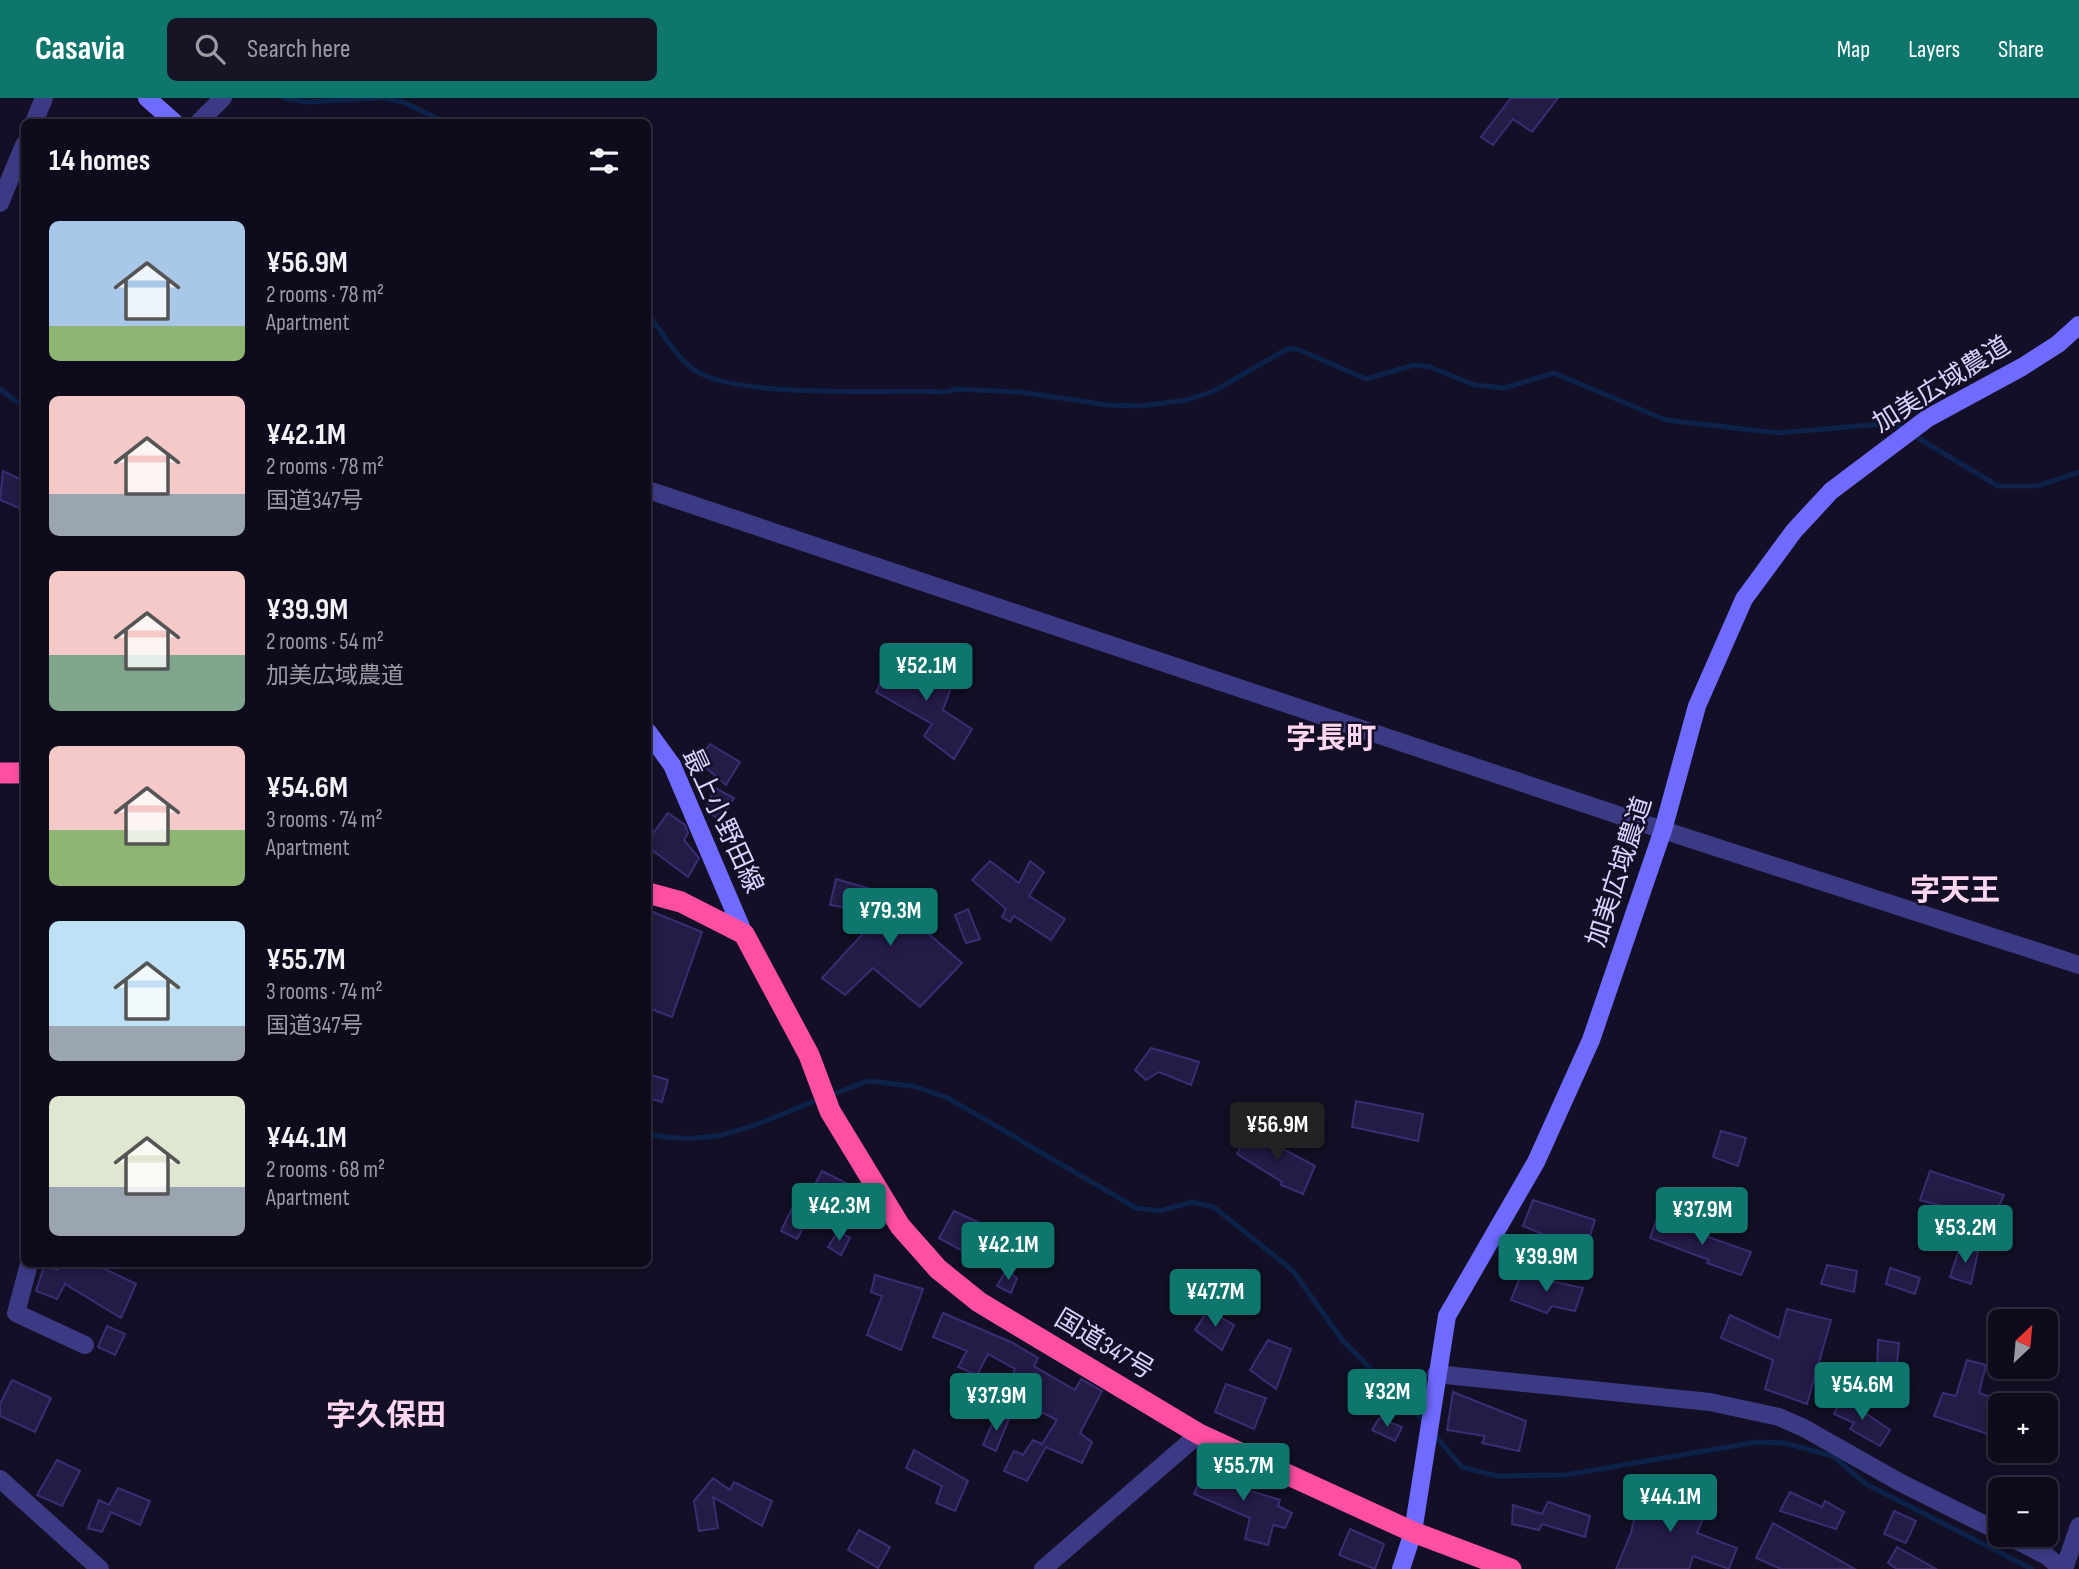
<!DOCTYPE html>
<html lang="en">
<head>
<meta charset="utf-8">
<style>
  body { margin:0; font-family:"Sofia Sans Condensed","Noto Sans JP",sans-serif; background:#171425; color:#f1f3f6; height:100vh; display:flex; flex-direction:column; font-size:26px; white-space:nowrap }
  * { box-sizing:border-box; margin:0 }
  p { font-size:23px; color:#9b9ba3 }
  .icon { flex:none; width:38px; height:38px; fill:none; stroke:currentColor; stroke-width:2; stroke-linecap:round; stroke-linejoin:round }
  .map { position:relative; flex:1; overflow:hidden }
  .panel { position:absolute; left:21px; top:21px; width:630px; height:1148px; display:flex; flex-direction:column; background:#0e0b1c; border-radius:10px; box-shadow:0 4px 10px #0003,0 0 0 2px #2e2b3b }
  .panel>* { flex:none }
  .needle { width:46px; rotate:26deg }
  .tools { position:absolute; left:1988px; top:1211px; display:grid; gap:14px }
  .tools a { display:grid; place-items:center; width:70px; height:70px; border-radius:10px; background:#0e0b1c; box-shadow:0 4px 10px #0003,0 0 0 2px #2e2b3b; font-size:35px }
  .price { position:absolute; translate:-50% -60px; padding:0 16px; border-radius:7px; background:#0f766e; color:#fff; font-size:23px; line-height:46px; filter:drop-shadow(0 2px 4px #0008) }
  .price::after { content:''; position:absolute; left:50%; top:42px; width:21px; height:16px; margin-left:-10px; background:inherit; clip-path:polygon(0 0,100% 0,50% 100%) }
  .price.current { background:#222; color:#fff }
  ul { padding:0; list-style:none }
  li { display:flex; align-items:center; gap:21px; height:175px; padding:0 28px }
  li span { display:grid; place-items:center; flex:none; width:196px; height:140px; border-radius:10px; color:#555 }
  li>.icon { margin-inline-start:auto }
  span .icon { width:84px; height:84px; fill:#fffc; stroke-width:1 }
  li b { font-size:30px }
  h2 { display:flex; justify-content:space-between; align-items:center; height:84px; padding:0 28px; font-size:30px }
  header { display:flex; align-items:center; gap:42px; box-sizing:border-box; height:98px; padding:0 35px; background:#0f766e; color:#fff }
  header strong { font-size:33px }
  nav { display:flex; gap:38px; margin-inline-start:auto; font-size:24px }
  .search { width:490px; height:63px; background:#171425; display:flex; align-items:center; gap:18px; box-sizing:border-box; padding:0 24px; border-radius:10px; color:#9b9ba3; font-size:26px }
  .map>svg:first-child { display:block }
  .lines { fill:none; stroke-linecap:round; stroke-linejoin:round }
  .stream { stroke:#0c2248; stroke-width:5 }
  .building { fill:#241b47; stroke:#3b2d73; stroke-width:2 }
  .street { stroke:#3d3a85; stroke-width:18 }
  .secondary { stroke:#6f6bff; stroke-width:18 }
  .highway { stroke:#ff4fa3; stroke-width:21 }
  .labels { text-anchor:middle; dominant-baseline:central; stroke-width:5; stroke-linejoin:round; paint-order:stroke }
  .street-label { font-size:26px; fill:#d9d4ff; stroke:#130f26 }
  .quarter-label { font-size:30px; font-weight:bold; fill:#ffd6f0; stroke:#130f26 }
</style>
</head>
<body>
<header>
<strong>Casavia</strong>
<div class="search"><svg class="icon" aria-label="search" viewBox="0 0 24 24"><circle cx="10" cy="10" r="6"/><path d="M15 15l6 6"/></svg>Search here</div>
<nav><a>Map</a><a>Layers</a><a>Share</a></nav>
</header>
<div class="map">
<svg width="2079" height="1471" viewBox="0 0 2079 1471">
  <rect width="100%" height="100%" fill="#130f26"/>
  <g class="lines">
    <g class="stream">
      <path d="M285,0L307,4L379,0"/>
      <path d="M383,0L403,4L445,24"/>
      <path d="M648,216C662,234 676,260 696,273C740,301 890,291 947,294L956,291L1020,294L1108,307L1141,308L1187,302L1214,293L1287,251H1297L1366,281L1414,267L1430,269L1475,287L1504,290L1554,275L1666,322L1778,335L1882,326L1896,327L1905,332"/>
      <path d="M0,291L24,309"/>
      <path d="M1913,337L1998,388H2037L2079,374"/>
      <path d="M831,997L868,983L913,988L948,1000L1136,1110L1160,1113L1192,1104L1214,1109L1293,1173L1343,1243L1426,1326"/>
      <path d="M648,1036C717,1051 760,1024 822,1000"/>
      <path d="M1434,1336L1462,1369L1497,1378L1566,1377L1756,1344L1785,1345L1833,1358L1866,1386L2032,1471"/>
    </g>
  </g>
  <g class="building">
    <path d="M1511,0H1558L1532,34L1513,21L1493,47L1481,39Z"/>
    <path d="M3,373L24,383V412L0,402Z"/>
    <path d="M892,561L927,578L932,569L954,581L943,612L972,631L954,661L924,638L932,626L876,594Z"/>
    <path d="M710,646L740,664L726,687L698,663Z"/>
    <path d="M715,690L734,700L720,723L705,711Z"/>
    <path d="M668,715L685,727L688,735L684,742L699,760L688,779L648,749V742Z"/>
    <path d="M990,763L1019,785L1030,763L1044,774L1029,798L1065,821L1051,842L1014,818L1010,824L1002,819L1006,811L972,782Z"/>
    <path d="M836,781L881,794L962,865L920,909L873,870L845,897L822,880L881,816L830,807Z"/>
    <path d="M968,811L980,841L966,845L955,817Z"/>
    <path d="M648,812L702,834L672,919L648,910Z"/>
    <path d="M1151,950L1199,964L1191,987L1159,974L1146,982L1135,972Z"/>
    <path d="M648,976L668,982L662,1004L648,1000Z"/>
    <path d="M1356,1003L1423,1016L1418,1043L1352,1029Z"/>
    <path d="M1250,1033L1315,1068L1303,1096L1281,1087L1282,1084L1237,1056Z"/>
    <path d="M1721,1033L1746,1040L1738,1068L1713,1059Z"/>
    <path d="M822,1073L856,1090L845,1116L808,1099Z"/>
    <path d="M1930,1073L2004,1097L1992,1122L1920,1102Z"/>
    <path d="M1533,1102L1595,1122L1585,1154L1523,1128Z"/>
    <path d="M793,1108L810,1118L797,1141L781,1133Z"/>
    <path d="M954,1113L1004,1136L988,1167L939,1140Z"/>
    <path d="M1657,1121L1751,1154L1741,1177L1707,1165L1709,1162L1650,1140Z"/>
    <path d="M838,1133L850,1140L841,1157L828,1149Z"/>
    <path d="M1960,1149L1978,1154L1971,1186L1950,1179Z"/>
    <path d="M45,1166L57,1172L61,1166H95L136,1186L121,1220L65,1186L57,1201L36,1193Z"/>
    <path d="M1827,1167L1857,1173L1854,1194L1821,1186Z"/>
    <path d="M1890,1170L1920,1180L1915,1196L1886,1186Z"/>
    <path d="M1006,1172L1017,1180L1011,1195L997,1188Z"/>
    <path d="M875,1177L923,1191L901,1252L867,1237L882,1198L871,1194Z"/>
    <path d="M1521,1177L1583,1190L1575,1213L1552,1208L1547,1215L1511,1202Z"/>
    <path d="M1787,1211L1831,1222L1807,1306L1765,1291L1773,1262L1721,1240L1730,1217L1779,1240Z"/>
    <path d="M1208,1212L1234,1227L1222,1252L1195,1232Z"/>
    <path d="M943,1215L1013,1245L1038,1260L1034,1268L1075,1292L1081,1281L1102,1293L1080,1335L1092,1344L1082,1365L1046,1349L1027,1383L1004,1373L1014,1353L1023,1357L1033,1342L1042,1346L1057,1322L1019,1303L1023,1297L1007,1289L1015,1271L988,1256L977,1277L958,1269L967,1253L933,1239Z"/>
    <path d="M107,1228L125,1236L115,1257L98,1249Z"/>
    <path d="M1268,1242L1291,1251L1276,1291L1250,1272Z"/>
    <path d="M1878,1242L1899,1245L1893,1306L1876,1305Z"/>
    <path d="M1967,1262L1986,1267L1979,1295L2000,1302V1340L1934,1318L1943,1295L1956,1298Z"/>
    <path d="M12,1282L51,1300L35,1334L0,1318V1306Z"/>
    <path d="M1226,1286L1266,1300L1254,1331L1215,1314Z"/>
    <path d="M1453,1294L1526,1323L1519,1353L1482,1345L1485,1338L1447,1332Z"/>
    <path d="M1842,1299L1890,1332L1880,1348L1850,1331L1854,1325L1834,1316Z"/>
    <path d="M995,1319L1009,1321L996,1353L983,1347Z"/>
    <path d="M1379,1320L1402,1329L1395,1343L1372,1332Z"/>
    <path d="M914,1352L968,1383L955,1413L936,1405L942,1388L906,1370Z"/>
    <path d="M57,1362L80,1373L62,1408L37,1397Z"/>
    <path d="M1207,1364L1241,1381L1238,1389L1280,1402L1278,1408L1292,1415L1285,1430L1273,1427L1268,1447L1245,1441L1250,1420L1194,1396Z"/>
    <path d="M713,1380L730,1392L734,1384L772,1403L762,1428L713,1399L718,1430L699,1433L694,1403Z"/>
    <path d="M1642,1385L1687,1393L1682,1406L1705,1416L1697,1435L1737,1450L1729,1471L1693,1458L1689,1471H1616L1631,1435Z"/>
    <path d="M118,1390L150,1403L140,1427L111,1414L102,1434L88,1430L99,1402L109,1407Z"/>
    <path d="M1790,1394L1822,1409L1825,1403L1844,1414L1836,1431L1780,1413Z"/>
    <path d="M1548,1404L1590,1418L1585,1439L1542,1426L1539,1432L1512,1426L1513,1407L1542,1416Z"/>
    <path d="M1894,1413L1916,1423L1906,1445L1884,1436Z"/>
    <path d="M1773,1425L1855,1471H1781L1756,1460Z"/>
    <path d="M1350,1431L1384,1446L1375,1471L1339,1457Z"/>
    <path d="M859,1432L890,1449L878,1470L848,1452Z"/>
    <path d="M1897,1449L1936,1471H1897L1888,1465Z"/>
  </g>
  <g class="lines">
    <g class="street">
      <path d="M34,24L44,0"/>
      <path d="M199,24L223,0"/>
      <path d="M0,105L24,47"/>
      <path d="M648,392L1663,732L2079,867"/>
      <path d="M29,1166L16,1215L85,1247"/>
      <path d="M1436,1276L1710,1304L1779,1319L1804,1330L1901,1385L2000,1434"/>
      <path d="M0,1381L100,1471"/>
      <path d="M2006,1437L2047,1458L2062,1471"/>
      <path d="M1043,1471L1199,1336"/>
      <path d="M2064,1471L2079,1428"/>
    </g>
    <g class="secondary">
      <path d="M147,0L174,24"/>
      <path d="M648,634L672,667L744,836"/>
      <path d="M1401,1471L1413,1434L1447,1218L1536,1064L1591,942L1663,732L1697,608L1744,501L1794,433L1831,393L1928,320L2022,269L2058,246L2079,227"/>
    </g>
    <g class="highway">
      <path d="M0,675H24"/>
      <path d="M648,795L681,804L744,836L809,957L830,1013L900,1128L938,1171L979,1204L1199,1336L1413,1434L1511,1471"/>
    </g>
  </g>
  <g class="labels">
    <g class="street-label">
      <text transform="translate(1942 287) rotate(-32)">加美広域農道</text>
      <text transform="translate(722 723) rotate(65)">最上小野田線</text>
      <text transform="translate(1620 774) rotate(-72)">加美広域農道</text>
      <text transform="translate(1104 1247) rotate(31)">国道347号</text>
    </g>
    <g class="quarter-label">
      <text x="1331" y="641">字長町</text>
      <text x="1955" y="793">字天王</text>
      <text x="386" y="1318">字久保田</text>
    </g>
  </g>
</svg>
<div class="tools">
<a><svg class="needle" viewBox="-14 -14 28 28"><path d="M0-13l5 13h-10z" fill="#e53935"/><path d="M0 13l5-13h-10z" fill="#9b9ba3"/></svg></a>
<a>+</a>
<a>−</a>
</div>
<b class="price" style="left:926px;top:605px">¥52.1M</b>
<b class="price" style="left:890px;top:850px">¥79.3M</b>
<b class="price current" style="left:1277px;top:1064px">¥56.9M</b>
<b class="price" style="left:839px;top:1145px">¥42.3M</b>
<b class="price" style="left:1702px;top:1149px">¥37.9M</b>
<b class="price" style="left:1965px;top:1167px">¥53.2M</b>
<b class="price" style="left:1008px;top:1184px">¥42.1M</b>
<b class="price" style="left:1546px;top:1196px">¥39.9M</b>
<b class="price" style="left:1215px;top:1231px">¥47.7M</b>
<b class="price" style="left:1862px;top:1324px">¥54.6M</b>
<b class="price" style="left:1387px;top:1331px">¥32M</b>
<b class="price" style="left:996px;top:1335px">¥37.9M</b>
<b class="price" style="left:1243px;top:1405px">¥55.7M</b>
<b class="price" style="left:1670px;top:1436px">¥44.1M</b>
<section class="panel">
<h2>14 homes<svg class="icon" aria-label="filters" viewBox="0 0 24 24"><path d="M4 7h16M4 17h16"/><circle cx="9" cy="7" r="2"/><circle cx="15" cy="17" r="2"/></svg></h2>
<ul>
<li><span style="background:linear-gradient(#a9c7e8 75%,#8fb573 0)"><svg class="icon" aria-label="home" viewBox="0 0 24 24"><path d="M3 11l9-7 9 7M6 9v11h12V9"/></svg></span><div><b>¥56.9M</b><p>2 rooms · 78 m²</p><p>Apartment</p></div></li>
<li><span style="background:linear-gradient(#f6c9c9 70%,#9aa5b1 0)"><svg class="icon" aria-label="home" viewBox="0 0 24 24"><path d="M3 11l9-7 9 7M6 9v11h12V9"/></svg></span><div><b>¥42.1M</b><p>2 rooms · 78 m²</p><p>国道347号</p></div></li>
<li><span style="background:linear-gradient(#f6c9c9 60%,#7fa58c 0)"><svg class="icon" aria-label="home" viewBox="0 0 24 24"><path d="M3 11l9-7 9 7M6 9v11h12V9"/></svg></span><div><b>¥39.9M</b><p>2 rooms · 54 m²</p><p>加美広域農道</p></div></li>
<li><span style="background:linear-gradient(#f6c9c9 60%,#8fb573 0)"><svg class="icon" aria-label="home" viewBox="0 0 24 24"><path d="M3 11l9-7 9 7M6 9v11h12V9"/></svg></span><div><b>¥54.6M</b><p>3 rooms · 74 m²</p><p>Apartment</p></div></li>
<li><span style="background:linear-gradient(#bfe0f5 75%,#9aa5b1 0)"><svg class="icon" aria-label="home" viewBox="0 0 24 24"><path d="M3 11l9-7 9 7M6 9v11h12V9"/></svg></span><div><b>¥55.7M</b><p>3 rooms · 74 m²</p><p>国道347号</p></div></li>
<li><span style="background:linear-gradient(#dfe7d0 65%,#9aa5b1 0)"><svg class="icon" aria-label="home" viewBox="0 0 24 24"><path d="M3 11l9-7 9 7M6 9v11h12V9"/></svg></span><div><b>¥44.1M</b><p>2 rooms · 68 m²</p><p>Apartment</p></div></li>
</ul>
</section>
</div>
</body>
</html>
